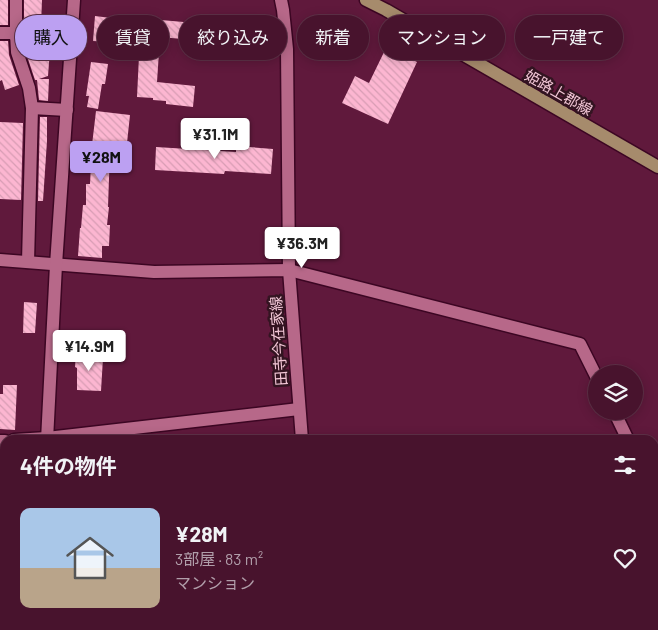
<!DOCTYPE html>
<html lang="ja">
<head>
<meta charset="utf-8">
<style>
  body { margin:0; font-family:Barlow,"Noto Sans JP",sans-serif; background:#522039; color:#f1f3f6; height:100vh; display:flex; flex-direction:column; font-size:19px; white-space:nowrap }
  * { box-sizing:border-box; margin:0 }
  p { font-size:16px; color:#b19eaa }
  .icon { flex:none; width:28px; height:28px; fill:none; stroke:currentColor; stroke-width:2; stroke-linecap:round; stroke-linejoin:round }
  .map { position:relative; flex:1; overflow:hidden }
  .side { position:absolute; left:0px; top:435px; width:659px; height:195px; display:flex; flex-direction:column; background:#48132d; border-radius:15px 15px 0 0; box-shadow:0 2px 12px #0003,0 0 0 1px #603249 }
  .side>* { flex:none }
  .guide { position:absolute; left:15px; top:15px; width:629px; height:45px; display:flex; gap:10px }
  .fabs { position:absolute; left:588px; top:365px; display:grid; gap:10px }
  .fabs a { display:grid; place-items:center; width:55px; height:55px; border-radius:50%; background:#48132d; box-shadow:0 2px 12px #0003,0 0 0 1px #603249; font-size:25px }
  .price { position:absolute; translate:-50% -42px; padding:0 11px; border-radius:5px; background:#fff; color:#222; font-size:16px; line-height:32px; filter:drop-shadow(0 1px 2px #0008) }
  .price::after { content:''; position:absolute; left:50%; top:30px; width:15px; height:11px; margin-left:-8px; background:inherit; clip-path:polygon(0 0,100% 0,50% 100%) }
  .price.on { background:#bca0f2; color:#111 }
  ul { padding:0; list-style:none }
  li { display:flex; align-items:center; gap:15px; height:125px; padding:0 20px }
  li+li { border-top:1px solid #603249 }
  li span { display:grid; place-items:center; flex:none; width:140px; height:100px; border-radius:10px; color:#555 }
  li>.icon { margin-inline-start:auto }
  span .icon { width:60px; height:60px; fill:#fffc; stroke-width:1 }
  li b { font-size:21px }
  h2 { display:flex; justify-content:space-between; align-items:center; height:60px; padding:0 20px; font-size:21px }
  .chip { padding:0 18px; border-radius:22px; background:#48132d; box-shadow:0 2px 12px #0003,0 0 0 1px #603249; font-size:18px; line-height:45px }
  .chip.on { background:#bca0f2; color:#111 }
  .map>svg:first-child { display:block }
  .building { fill:url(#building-back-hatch) }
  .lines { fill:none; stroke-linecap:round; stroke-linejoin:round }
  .minor-casing { stroke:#3c0623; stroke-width:15 }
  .tertiary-casing { stroke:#3c0623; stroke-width:15 }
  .secondary-casing { stroke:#3c0623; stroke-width:15 }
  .primary-casing { stroke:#3c0623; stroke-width:15 }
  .minor { stroke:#b76889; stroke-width:12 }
  .tertiary { stroke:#b76889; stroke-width:12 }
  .secondary { stroke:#b76889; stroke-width:12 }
  .primary { stroke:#a68b6c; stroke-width:12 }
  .labels { text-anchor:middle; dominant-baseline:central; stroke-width:5; stroke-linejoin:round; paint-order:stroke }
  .street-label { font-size:15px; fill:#f1c5d5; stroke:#331421 }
</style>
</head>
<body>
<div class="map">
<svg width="658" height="630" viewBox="0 0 658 630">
  <defs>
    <pattern id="building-back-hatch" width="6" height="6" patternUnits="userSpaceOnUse" patternTransform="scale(1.25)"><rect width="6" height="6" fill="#fcb6d1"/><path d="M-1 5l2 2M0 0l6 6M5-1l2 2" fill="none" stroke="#d89db4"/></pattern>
  </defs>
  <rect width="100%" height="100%" fill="#60193c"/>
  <g class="building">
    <rect x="0" y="0" width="8" height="25"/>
    <path d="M24,0H42L41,26H52L51,34L24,30Z"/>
    <path d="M95,16L111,18L109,42L93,41Z"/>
    <path d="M138,18L195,23L194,40L160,37L157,82L195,86L193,107L166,104V101L153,100V98L137,97L140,35H137Z"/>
    <path d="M0,41H8L9,55L19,85L5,90L2,80L0,81Z"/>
    <path d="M25,46L50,50L48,76L39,79H49L48,101L39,100L37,80H35L25,50Z"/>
    <path d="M386,48L417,62L388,124L342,103L355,76L369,83Z"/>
    <path d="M91,62L108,64L105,84H102L98,109L87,107L89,96H86Z"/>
    <path d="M96,111L130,115L127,143L114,142L112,150H110L108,207H109L107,225H110L109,246H102V258L78,256L80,228H81L83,205H86V184H90L92,145Z"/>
    <path d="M40,117H47V141L43,201H38Z"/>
    <path d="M0,122L23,123L21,200L0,199Z"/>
    <path d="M236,146L273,149L271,174L225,171L224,174L155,170L156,147L236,152Z"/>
    <path d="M24,302L37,303L35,333H23Z"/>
    <path d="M76,353H92V358H103L101,391L77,390V368L75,367Z"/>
    <path d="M3,385H17L15,430L0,429V394H3Z"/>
  </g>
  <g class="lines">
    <g class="minor-casing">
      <g id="minor">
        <path d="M0,33H16V0"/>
        <path d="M16,33L17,52L29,88L32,108L28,262"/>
        <path d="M16,37L71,45"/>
        <path d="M32,108L67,110"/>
        <path d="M0,260L154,272L289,270L580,344L596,376"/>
        <path d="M614,411L628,440"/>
        <path d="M14,440L47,438L299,409"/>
        <path d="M0,441H5"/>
        <path d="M654,456L658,457"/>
        <path d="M654,491L658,500"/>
      </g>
    </g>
    <g class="tertiary-casing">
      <g id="tertiary">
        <path d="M47,440L56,265L74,0"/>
        <path d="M43,625V630"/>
      </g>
    </g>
    <g class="secondary-casing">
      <g id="secondary">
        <path d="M281,0L283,10L287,49L289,270L302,440"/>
        <path d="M313,625V630"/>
      </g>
    </g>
    <g class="primary-casing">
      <path id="primary" d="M366,0L386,10L658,167"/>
    </g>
    <use href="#minor" class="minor"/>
    <use href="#tertiary" class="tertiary"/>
    <use href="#secondary" class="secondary"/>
    <use href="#primary" class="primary"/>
  </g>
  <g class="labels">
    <g class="street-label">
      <text transform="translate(559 92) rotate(30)">姫路上郡線</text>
      <text transform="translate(278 341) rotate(-94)">田寺今在家線</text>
    </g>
  </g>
</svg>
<div class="fabs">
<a><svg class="icon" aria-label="layers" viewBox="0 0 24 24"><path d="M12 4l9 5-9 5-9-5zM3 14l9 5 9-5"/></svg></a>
</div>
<b class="price" style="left:215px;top:160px">¥31.1M</b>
<b class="price on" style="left:101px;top:183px">¥28M</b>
<b class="price" style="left:302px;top:269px">¥36.3M</b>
<b class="price" style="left:89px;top:372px">¥14.9M</b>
<div class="guide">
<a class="chip on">購入</a>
<a class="chip">賃貸</a>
<a class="chip">絞り込み</a>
<a class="chip">新着</a>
<a class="chip">マンション</a>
<a class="chip">一戸建て</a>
</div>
<section class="side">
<h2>4件の物件<svg class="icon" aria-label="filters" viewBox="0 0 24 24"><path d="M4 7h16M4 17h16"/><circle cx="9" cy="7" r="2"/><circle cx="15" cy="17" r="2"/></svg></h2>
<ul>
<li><span style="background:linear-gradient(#a9c7e8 60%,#b9a48a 0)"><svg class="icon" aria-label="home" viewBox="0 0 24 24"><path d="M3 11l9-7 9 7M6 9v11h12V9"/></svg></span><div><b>¥28M</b><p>3部屋 · 83 m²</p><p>マンション</p></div><svg class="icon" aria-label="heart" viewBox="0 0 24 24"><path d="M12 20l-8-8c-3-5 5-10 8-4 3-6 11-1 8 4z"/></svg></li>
</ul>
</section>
</div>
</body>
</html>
